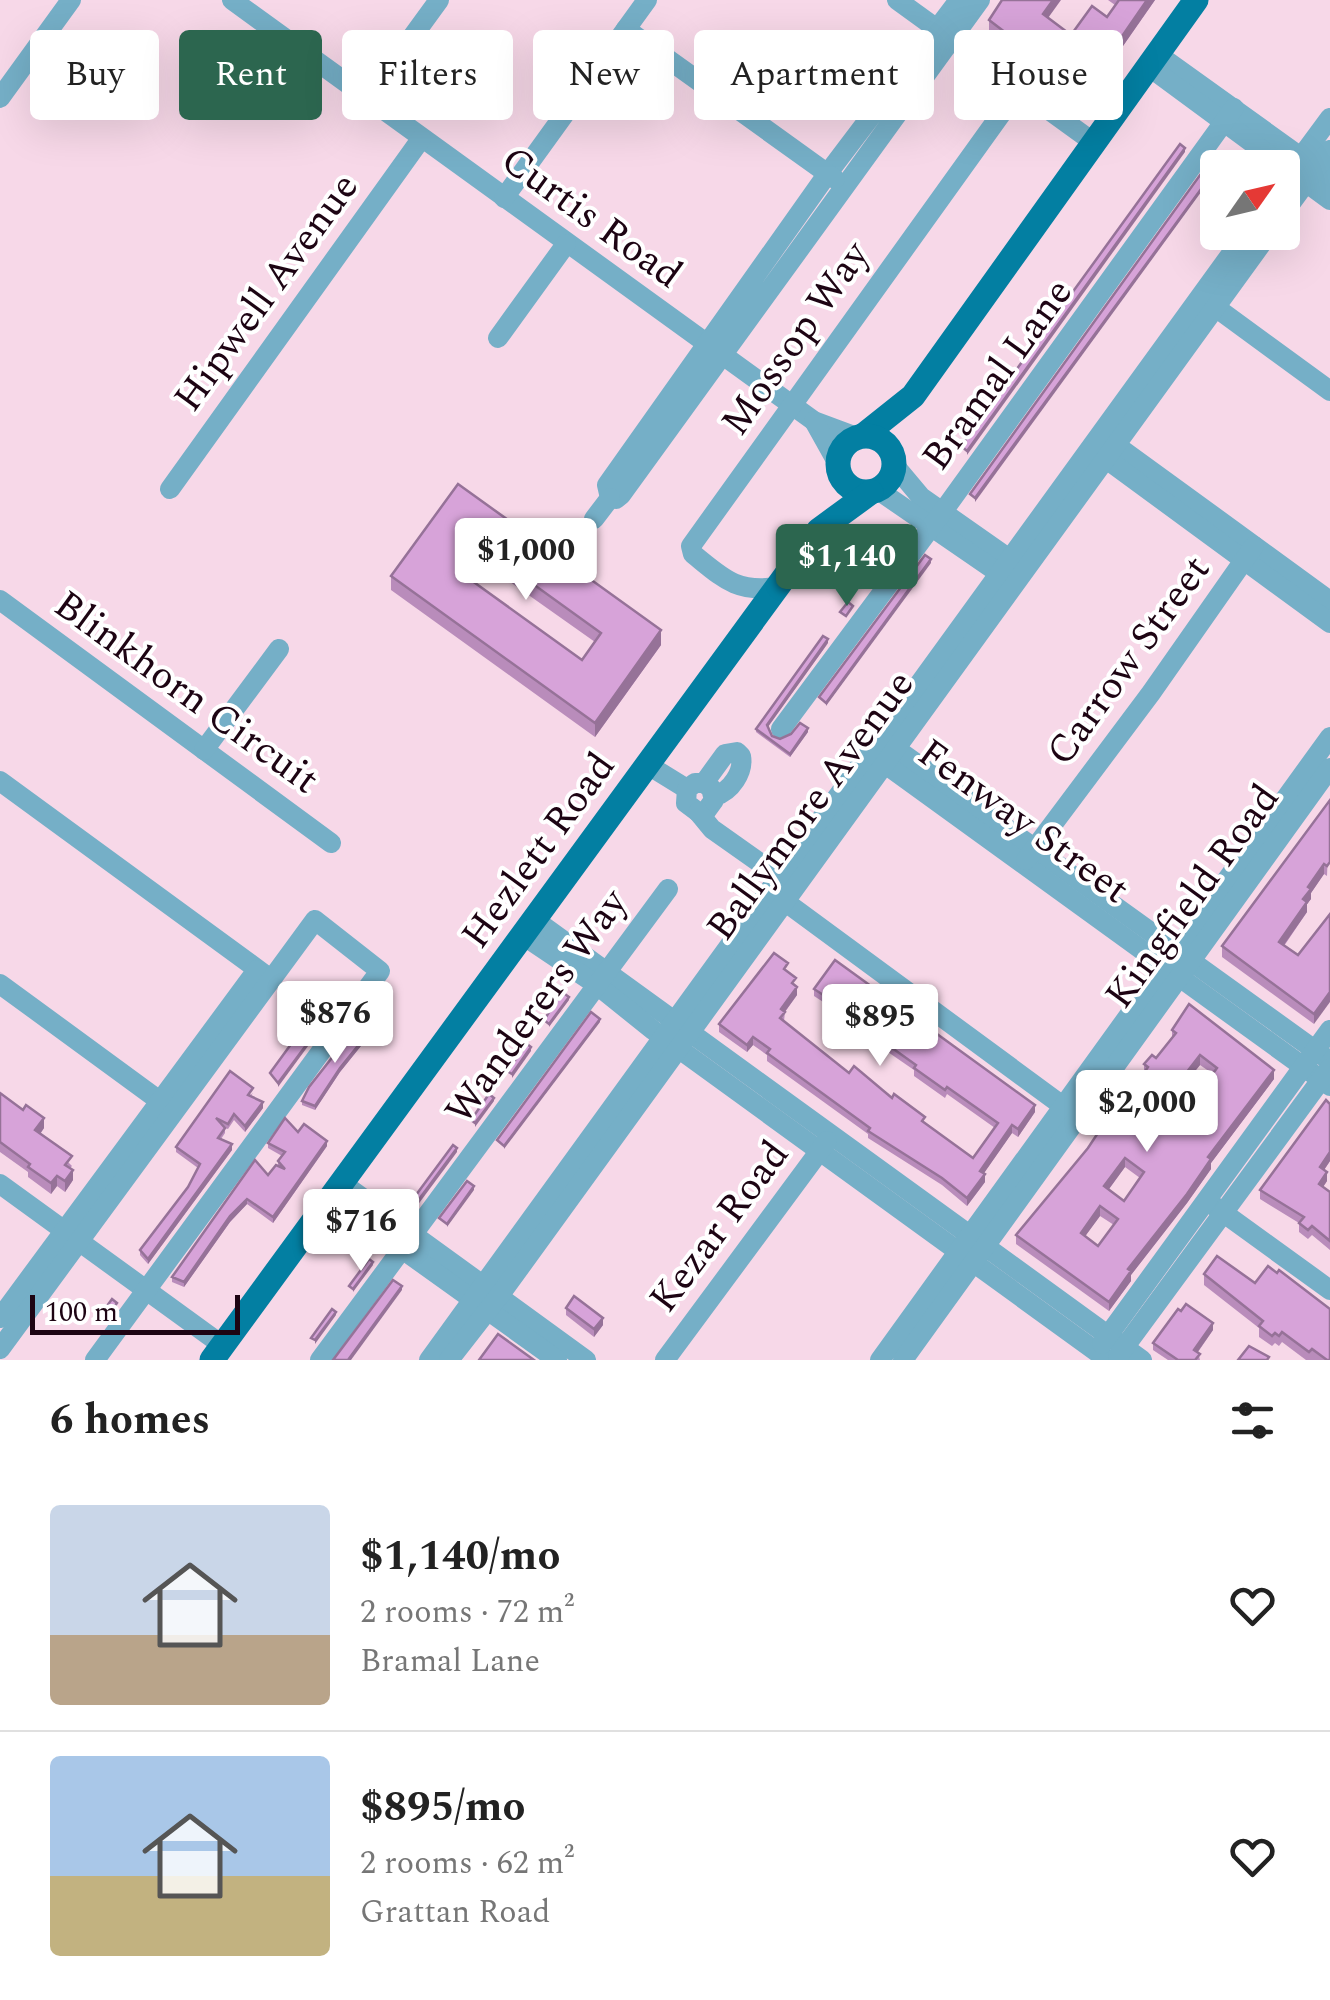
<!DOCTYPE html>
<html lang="en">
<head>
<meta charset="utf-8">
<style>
  body { margin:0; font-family:Spectral,serif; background:#f6f6f6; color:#222; height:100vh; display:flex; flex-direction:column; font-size:38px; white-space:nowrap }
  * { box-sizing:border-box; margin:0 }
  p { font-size:32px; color:#767676 }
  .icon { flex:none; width:55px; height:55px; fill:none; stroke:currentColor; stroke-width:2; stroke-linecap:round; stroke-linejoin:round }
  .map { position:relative; height:1360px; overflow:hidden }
  .sheet { display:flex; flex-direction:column; background:#fff; flex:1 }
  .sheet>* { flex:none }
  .hud { position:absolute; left:30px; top:30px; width:1270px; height:90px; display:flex; gap:20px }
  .needle { width:65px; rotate:56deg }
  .controls { position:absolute; left:1200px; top:150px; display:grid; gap:20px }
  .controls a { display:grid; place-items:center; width:100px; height:100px; border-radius:10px; background:#fff; box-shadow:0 10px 40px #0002; font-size:50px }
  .scale { position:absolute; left:30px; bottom:25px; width:210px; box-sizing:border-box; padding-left:10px; border:5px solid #1d0413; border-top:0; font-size:28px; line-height:35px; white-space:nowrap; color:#1d0413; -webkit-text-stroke:8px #fff; paint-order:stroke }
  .price { position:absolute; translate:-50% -85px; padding:0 22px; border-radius:10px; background:#fff; color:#222; font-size:32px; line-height:65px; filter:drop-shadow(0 2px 5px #0008) }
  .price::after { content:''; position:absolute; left:50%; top:60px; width:30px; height:22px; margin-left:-15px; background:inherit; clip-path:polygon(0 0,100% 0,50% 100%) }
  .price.active { background:#2c664f; color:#fff }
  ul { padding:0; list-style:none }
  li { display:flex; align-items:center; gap:30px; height:250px; padding:0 50px }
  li+li { border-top:2px solid #e0e0e0 }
  li span { display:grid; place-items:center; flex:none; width:280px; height:200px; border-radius:10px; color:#555 }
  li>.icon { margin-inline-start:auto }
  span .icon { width:120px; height:120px; fill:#fffc; stroke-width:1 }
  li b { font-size:42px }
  h2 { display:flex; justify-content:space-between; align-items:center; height:120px; padding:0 50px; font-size:42px }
  .pill { padding:0 35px; border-radius:10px; background:#fff; box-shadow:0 10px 40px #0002; font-size:35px; line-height:90px }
  .pill.active { background:#2c664f; color:#fff }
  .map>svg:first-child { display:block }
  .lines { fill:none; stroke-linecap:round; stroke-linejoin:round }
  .minor { stroke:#75afc7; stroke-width:20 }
  .major { stroke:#037fa2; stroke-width:25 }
  .wall { fill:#b98cbb; fill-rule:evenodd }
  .shaded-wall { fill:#967298 }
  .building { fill:#d7a3d9; stroke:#967298; stroke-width:2.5; fill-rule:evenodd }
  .labels { text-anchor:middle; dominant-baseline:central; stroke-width:8; stroke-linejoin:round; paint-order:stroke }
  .street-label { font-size:40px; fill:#1d0413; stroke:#fff }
</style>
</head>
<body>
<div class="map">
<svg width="1330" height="1360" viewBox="0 0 1330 1360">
  <rect width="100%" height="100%" fill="#f7d8e8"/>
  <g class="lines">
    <g class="minor">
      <path d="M232,0L814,421L857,437"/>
      <path d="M897,0L1093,142"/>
      <path d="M959,0L828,173L607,485L610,498L616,499L621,495L980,0"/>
      <path d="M626,29L835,179"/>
      <path d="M1157,54L1330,178"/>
      <path d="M1148,66L1330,200"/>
      <path d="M0,98L71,0"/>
      <path d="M367,99L439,0"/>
      <path d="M1282,183L1330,118"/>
      <path d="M504,198L647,0"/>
      <path d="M1282,215L1330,150"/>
      <path d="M1207,301L1330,391"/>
      <path d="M498,338L566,244"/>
      <path d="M814,421L838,464"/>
      <path d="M1106,438L1330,601"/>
      <path d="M1098,453L1330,623"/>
      <path d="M895,466L921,497L1021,567"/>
      <path d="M170,489L421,139"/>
      <path d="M878,490L1009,580"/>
      <path d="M594,519L610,498"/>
      <path d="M777,587C736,593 723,578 693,554L691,546L1019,89"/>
      <path d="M0,600L331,843"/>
      <path d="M781,729L949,503L1234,108"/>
      <path d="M888,743L1330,1061"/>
      <path d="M204,750L279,649"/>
      <path d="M874,756L1330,1086"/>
      <path d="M648,765L687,789"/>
      <path d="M0,781L268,977"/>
      <path d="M704,783L711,788L714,800L706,811L698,812L686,803L687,789L695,783H704L725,754L737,752L741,756C744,772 731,791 715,796"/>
      <path d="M698,812L712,829L780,877"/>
      <path d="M1026,860L1151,693L1254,546"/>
      <path d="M776,895L1071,1112"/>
      <path d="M535,920L1142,1360"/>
      <path d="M524,936L597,985L653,1030L1108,1360"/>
      <path d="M0,984L168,1107"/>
      <path d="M342,1183L586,1360"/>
      <path d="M0,1184L222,1345"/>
      <path d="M331,1198L557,1360"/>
      <path d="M1214,1206L1330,1290"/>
      <path d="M0,1318L257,970"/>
      <path d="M1102,1344L1330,1030"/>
      <path d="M0,1349L315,920L380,971L95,1360"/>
      <path d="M1118,1356L1329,1069"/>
      <path d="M320,1360L668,889"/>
      <path d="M429,1360L1247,232"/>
      <path d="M449,1360L502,1292L1270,232"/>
      <path d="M665,1360L827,1141"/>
      <path d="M880,1360L1330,737"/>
      <path d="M903,1360L1330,768"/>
    </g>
    <g class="major">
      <path d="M864,435L913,396L1196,0"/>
      <circle cx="866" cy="464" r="28"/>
      <path d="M212,1360L819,530L871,492"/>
    </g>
  </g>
  <g class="wall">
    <path d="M1108,0H1155L1116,56L1082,98L1077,91L1073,95L989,30V20L1048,18L1071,35L1107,17L1115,5Z"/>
    <path d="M458,484L661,645L595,737L391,590V576ZM476,558L595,642L582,660L464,575Z"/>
    <path d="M828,643L768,727L772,736L780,739L808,732L790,757L756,732V729Z"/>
    <path d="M1330,800L1327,876L1324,874L1311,893V899L1307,904V912L1284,946L1298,955L1330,914L1314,1024L1222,957V946Z"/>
    <path d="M788,971L787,972L795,986L797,995L785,1012L784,1021L849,1073L892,1098L973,1158L995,1128L947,1094L945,1098L914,1076V1070L885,1050L883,1053L874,1046L875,1036L814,996V989L1035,1112L1018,1137L1012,1133L983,1174L985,1182L967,1206L942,1185L868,1138V1134L767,1061V1055L753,1045L747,1052L719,1032V1024Z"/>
    <path d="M1172,1030L1274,1079L1211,1163V1169L1187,1203L1131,1275V1281L1109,1311L1016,1244V1235L1088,1148L1144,1073V1064L1156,1058L1172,1037ZM1200,1065L1213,1074L1194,1099V1104L1174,1132L1157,1119L1180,1084L1183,1086ZM1125,1167L1140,1178L1124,1201L1108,1190ZM1100,1216L1114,1225L1098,1246L1085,1236Z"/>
    <path d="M369,1036L340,1072L315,1110L302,1105V1101Z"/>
    <path d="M0,1093L44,1128L40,1134L72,1166L70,1168L73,1180L65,1192L57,1186L51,1194L28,1177V1172L0,1152Z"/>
    <path d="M253,1093L250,1097L263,1108L245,1132L234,1120L228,1129L225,1128V1133L221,1139L232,1150L148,1264L140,1255V1250L188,1187L198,1168L176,1152V1147Z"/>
    <path d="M1330,1104V1161L1324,1170L1327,1181L1323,1187L1330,1192V1250L1312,1235L1308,1239L1299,1232V1223L1260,1199V1190Z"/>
    <path d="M298,1132L327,1146L273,1223L247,1204L230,1222L184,1287L172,1282V1277L278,1166V1161L282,1156L268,1148V1143Z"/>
    <path d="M1204,1274L1255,1283L1330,1360H1306L1282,1342L1279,1346L1275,1343L1272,1346L1259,1337V1328L1204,1285Z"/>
    <path d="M566,1308L603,1325L594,1337L566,1315Z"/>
    <path d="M1213,1330L1198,1352L1200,1360H1168L1153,1350V1343Z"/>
  </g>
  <g class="shaded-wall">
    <path d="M1053,0H1061L1043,25V14Z"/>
    <path d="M1147,0H1155L1116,56L1082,98V88Z"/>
    <path d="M1077,80V91L1073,95V84Z"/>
    <path d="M1185,148V152L967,455V451Z"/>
    <path d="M1215,170V173L975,502V498Z"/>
    <path d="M476,543V558L457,584V570Z"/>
    <path d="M931,559V563L826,706V703Z"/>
    <path d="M661,630V645L595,737V723Z"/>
    <path d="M828,639V643L767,728V725Z"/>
    <path d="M808,728V732L790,757V754Z"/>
    <path d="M1324,864V874L1311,893V899L1307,904V912L1279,952V942L1303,899L1308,887Z"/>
    <path d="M797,987V995L781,1017V1009Z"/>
    <path d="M1330,992V1002L1314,1024V1014Z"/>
    <path d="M569,997V1000L549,1027V1024Z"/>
    <path d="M336,1005V1008L278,1087V1083Z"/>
    <path d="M600,1019V1022L504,1149V1146Z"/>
    <path d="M369,1032V1036L340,1072L315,1110V1106L340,1068Z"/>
    <path d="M753,1037V1045L747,1052V1045Z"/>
    <path d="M531,1047V1051L512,1078V1074Z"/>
    <path d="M1200,1055V1065L1183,1086V1077Z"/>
    <path d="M1274,1070V1079L1211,1163V1169L1187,1203L1131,1275V1281L1109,1311V1302L1128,1269L1208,1157Z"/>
    <path d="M1180,1074V1084L1153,1125V1116Z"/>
    <path d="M494,1098V1101L475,1127V1123Z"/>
    <path d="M263,1102V1108L245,1132V1126Z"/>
    <path d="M1035,1105V1112L1018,1137V1129Z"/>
    <path d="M44,1118V1128L35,1141V1130Z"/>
    <path d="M1012,1125V1133L980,1179V1171Z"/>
    <path d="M327,1141V1146L273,1223V1217Z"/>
    <path d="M232,1144V1150L148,1264V1259Z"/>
    <path d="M457,1148V1152L417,1206V1202Z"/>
    <path d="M1330,1152V1161L1320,1176V1167Z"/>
    <path d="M1125,1158V1167L1104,1196V1186Z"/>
    <path d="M73,1170V1180L65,1192V1181Z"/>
    <path d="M1327,1172V1181L1319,1193V1184Z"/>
    <path d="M985,1174V1182L967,1206V1198Z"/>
    <path d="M57,1176V1186L51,1194V1183Z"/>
    <path d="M474,1186V1190L447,1227V1224Z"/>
    <path d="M247,1199V1204L230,1222L184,1287V1282L230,1216Z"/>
    <path d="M1100,1206V1216L1081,1242V1233Z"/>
    <path d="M373,1262V1265L353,1292V1289Z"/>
    <path d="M402,1286V1290L351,1360H348Z"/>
    <path d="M336,1312V1315L315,1344V1340Z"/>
    <path d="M603,1318V1325L594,1337V1329Z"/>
    <path d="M1213,1323V1330L1194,1357V1350Z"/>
  </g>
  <g class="building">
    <path d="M1002,0H1053L1043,14L1071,35L1092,6L1107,17L1119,0H1147L1116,45L1082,88L1077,80L1073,84L989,20Z"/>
    <path d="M1180,144L1185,148L967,451L961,446Z"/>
    <path d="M1208,164L1215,170L975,498L970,494Z"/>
    <path d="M458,484L661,630L595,723L391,576ZM476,543L601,633L582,660L457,570Z"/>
    <path d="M925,555L931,559L826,703L819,697Z"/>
    <path d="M872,568L878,572L871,582L865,578Z"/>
    <path d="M848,602L853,606L846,616L840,612Z"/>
    <path d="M823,636L828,639L767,725L772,736L780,739L791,734L800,723L808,728L790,754L756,729Z"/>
    <path d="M1330,800V862L1327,866L1324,864L1308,887L1311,889L1303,899L1307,902L1279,942L1298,955L1330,914V992L1314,1014L1222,946Z"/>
    <path d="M774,953L788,963L784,969L796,978L792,983L797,987L781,1009L785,1012L780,1018L849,1073L854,1066L892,1098L894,1094L925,1117L922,1121L973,1158L998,1123L947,1087L945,1090L914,1068L916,1065L885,1043L883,1045L874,1038L879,1031L814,989L835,960L1035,1105L1018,1129L1012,1125L980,1171L985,1174L967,1198L942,1178L868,1131L870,1128L767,1053L770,1049L753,1037L747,1045L719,1024Z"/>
    <path d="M562,992L569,997L549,1024L544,1020Z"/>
    <path d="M324,999L336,1005L278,1083L270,1073Z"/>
    <path d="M1189,1004L1274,1070L1208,1157L1211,1159L1187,1194L1128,1269L1131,1271L1109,1302L1016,1235L1088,1148L1119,1101L1121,1103L1129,1095L1148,1067L1144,1064L1152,1055L1156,1058L1176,1033L1172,1030ZM1200,1055L1217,1068L1194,1099L1196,1101L1174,1132L1153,1116L1180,1074L1183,1077ZM1125,1158L1144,1172L1124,1201L1104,1186ZM1100,1206L1118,1219L1098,1246L1081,1233Z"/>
    <path d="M591,1012L600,1019L504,1146L497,1140Z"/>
    <path d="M360,1022L369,1032L340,1068L315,1106L302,1101L309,1087Z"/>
    <path d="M527,1044L531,1047L512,1074L507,1071Z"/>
    <path d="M230,1071L253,1088L248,1095L263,1102L245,1126L234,1114L228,1124L216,1118L225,1128L218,1138L232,1144L148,1259L140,1250L188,1187L200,1164L176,1147Z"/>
    <path d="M0,1093L23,1110L26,1105L44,1118L35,1130L72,1156L65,1165L73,1170L65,1181L57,1176L51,1183L28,1167L30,1164L0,1142Z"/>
    <path d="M489,1094L494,1098L475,1123L471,1120Z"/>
    <path d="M1326,1100L1330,1104V1152L1320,1167L1327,1172L1319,1184L1330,1192V1241L1312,1226L1308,1230L1299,1223L1304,1217L1260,1190Z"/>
    <path d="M285,1118L298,1132L304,1124L327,1141L273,1217L247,1199L230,1216L184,1282L172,1277L255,1160L268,1175L276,1165L285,1169L278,1161L285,1152L268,1143Z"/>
    <path d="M453,1145L457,1148L417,1202L413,1199Z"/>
    <path d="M467,1181L474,1186L447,1224L439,1218Z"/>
    <path d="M1217,1256L1255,1283L1268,1266L1277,1273L1279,1270L1330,1309V1360H1327L1312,1349L1309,1352L1282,1332L1279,1336L1275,1333L1272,1336L1259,1326L1263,1321L1204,1274Z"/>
    <path d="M369,1259L373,1262L353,1289L349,1286Z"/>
    <path d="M393,1280L402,1286L348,1360H333Z"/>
    <path d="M574,1296L603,1318L594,1329L566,1308Z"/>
    <path d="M112,1299L117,1303L109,1314L104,1310Z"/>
    <path d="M1186,1304L1213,1323L1194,1350L1200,1354L1195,1360H1178L1153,1343L1178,1309L1181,1311Z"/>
    <path d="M332,1309L336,1312L315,1340L311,1338Z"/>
    <path d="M498,1334L534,1360H479Z"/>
    <path d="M1249,1346L1269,1357L1267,1360H1238Z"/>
  </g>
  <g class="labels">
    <g class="street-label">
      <text transform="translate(591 218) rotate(36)">Curtis Road</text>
      <text transform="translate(267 293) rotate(-54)">Hipwell Avenue</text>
      <text transform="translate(796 339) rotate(-55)">Mossop Way</text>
      <text transform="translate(998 375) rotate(-54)">Bramal Lane</text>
      <text transform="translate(1129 661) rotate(-54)">Carrow Street</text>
      <text transform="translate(186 693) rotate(36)">Blinkhorn Circuit</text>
      <text transform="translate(811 806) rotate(-54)">Ballymore Avenue</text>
      <text transform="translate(1023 822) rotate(36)">Fenway Street</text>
      <text transform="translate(539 851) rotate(-54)">Hezlett Road</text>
      <text transform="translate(1193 897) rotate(-54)">Kingfield Road</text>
      <text transform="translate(537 1007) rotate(-54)">Wanderers Way</text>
      <text transform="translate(720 1227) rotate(-53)">Kezar Road</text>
    </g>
  </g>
</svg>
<div class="controls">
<a><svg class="needle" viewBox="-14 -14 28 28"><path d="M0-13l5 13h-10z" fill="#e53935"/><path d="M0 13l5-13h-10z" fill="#767676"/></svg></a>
</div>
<div class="scale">100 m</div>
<b class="price" style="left:526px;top:603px">$1,000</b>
<b class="price active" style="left:847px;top:609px">$1,140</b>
<b class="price" style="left:335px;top:1066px">$876</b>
<b class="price" style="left:880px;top:1069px">$895</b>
<b class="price" style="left:1147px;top:1155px">$2,000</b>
<b class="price" style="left:361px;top:1274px">$716</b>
<div class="hud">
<a class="pill">Buy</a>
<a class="pill active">Rent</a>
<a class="pill">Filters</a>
<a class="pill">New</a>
<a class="pill">Apartment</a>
<a class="pill">House</a>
</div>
</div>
<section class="sheet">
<h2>6 homes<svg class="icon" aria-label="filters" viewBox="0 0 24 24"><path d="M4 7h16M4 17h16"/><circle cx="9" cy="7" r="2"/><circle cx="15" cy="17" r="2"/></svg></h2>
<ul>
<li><span style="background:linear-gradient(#c9d6e8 65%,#b9a48a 0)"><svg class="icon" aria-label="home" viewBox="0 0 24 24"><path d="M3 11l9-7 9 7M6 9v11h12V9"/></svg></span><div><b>$1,140/mo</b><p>2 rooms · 72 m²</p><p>Bramal Lane</p></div><svg class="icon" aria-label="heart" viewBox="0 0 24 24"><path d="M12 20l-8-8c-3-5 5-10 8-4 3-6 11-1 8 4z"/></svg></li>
<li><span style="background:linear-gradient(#a9c7e8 60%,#c2b280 0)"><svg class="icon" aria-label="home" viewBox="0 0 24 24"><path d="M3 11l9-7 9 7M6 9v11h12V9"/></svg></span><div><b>$895/mo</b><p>2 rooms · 62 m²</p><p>Grattan Road</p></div><svg class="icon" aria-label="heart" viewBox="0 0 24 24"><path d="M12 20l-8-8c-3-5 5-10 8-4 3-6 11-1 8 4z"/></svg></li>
</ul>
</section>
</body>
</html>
